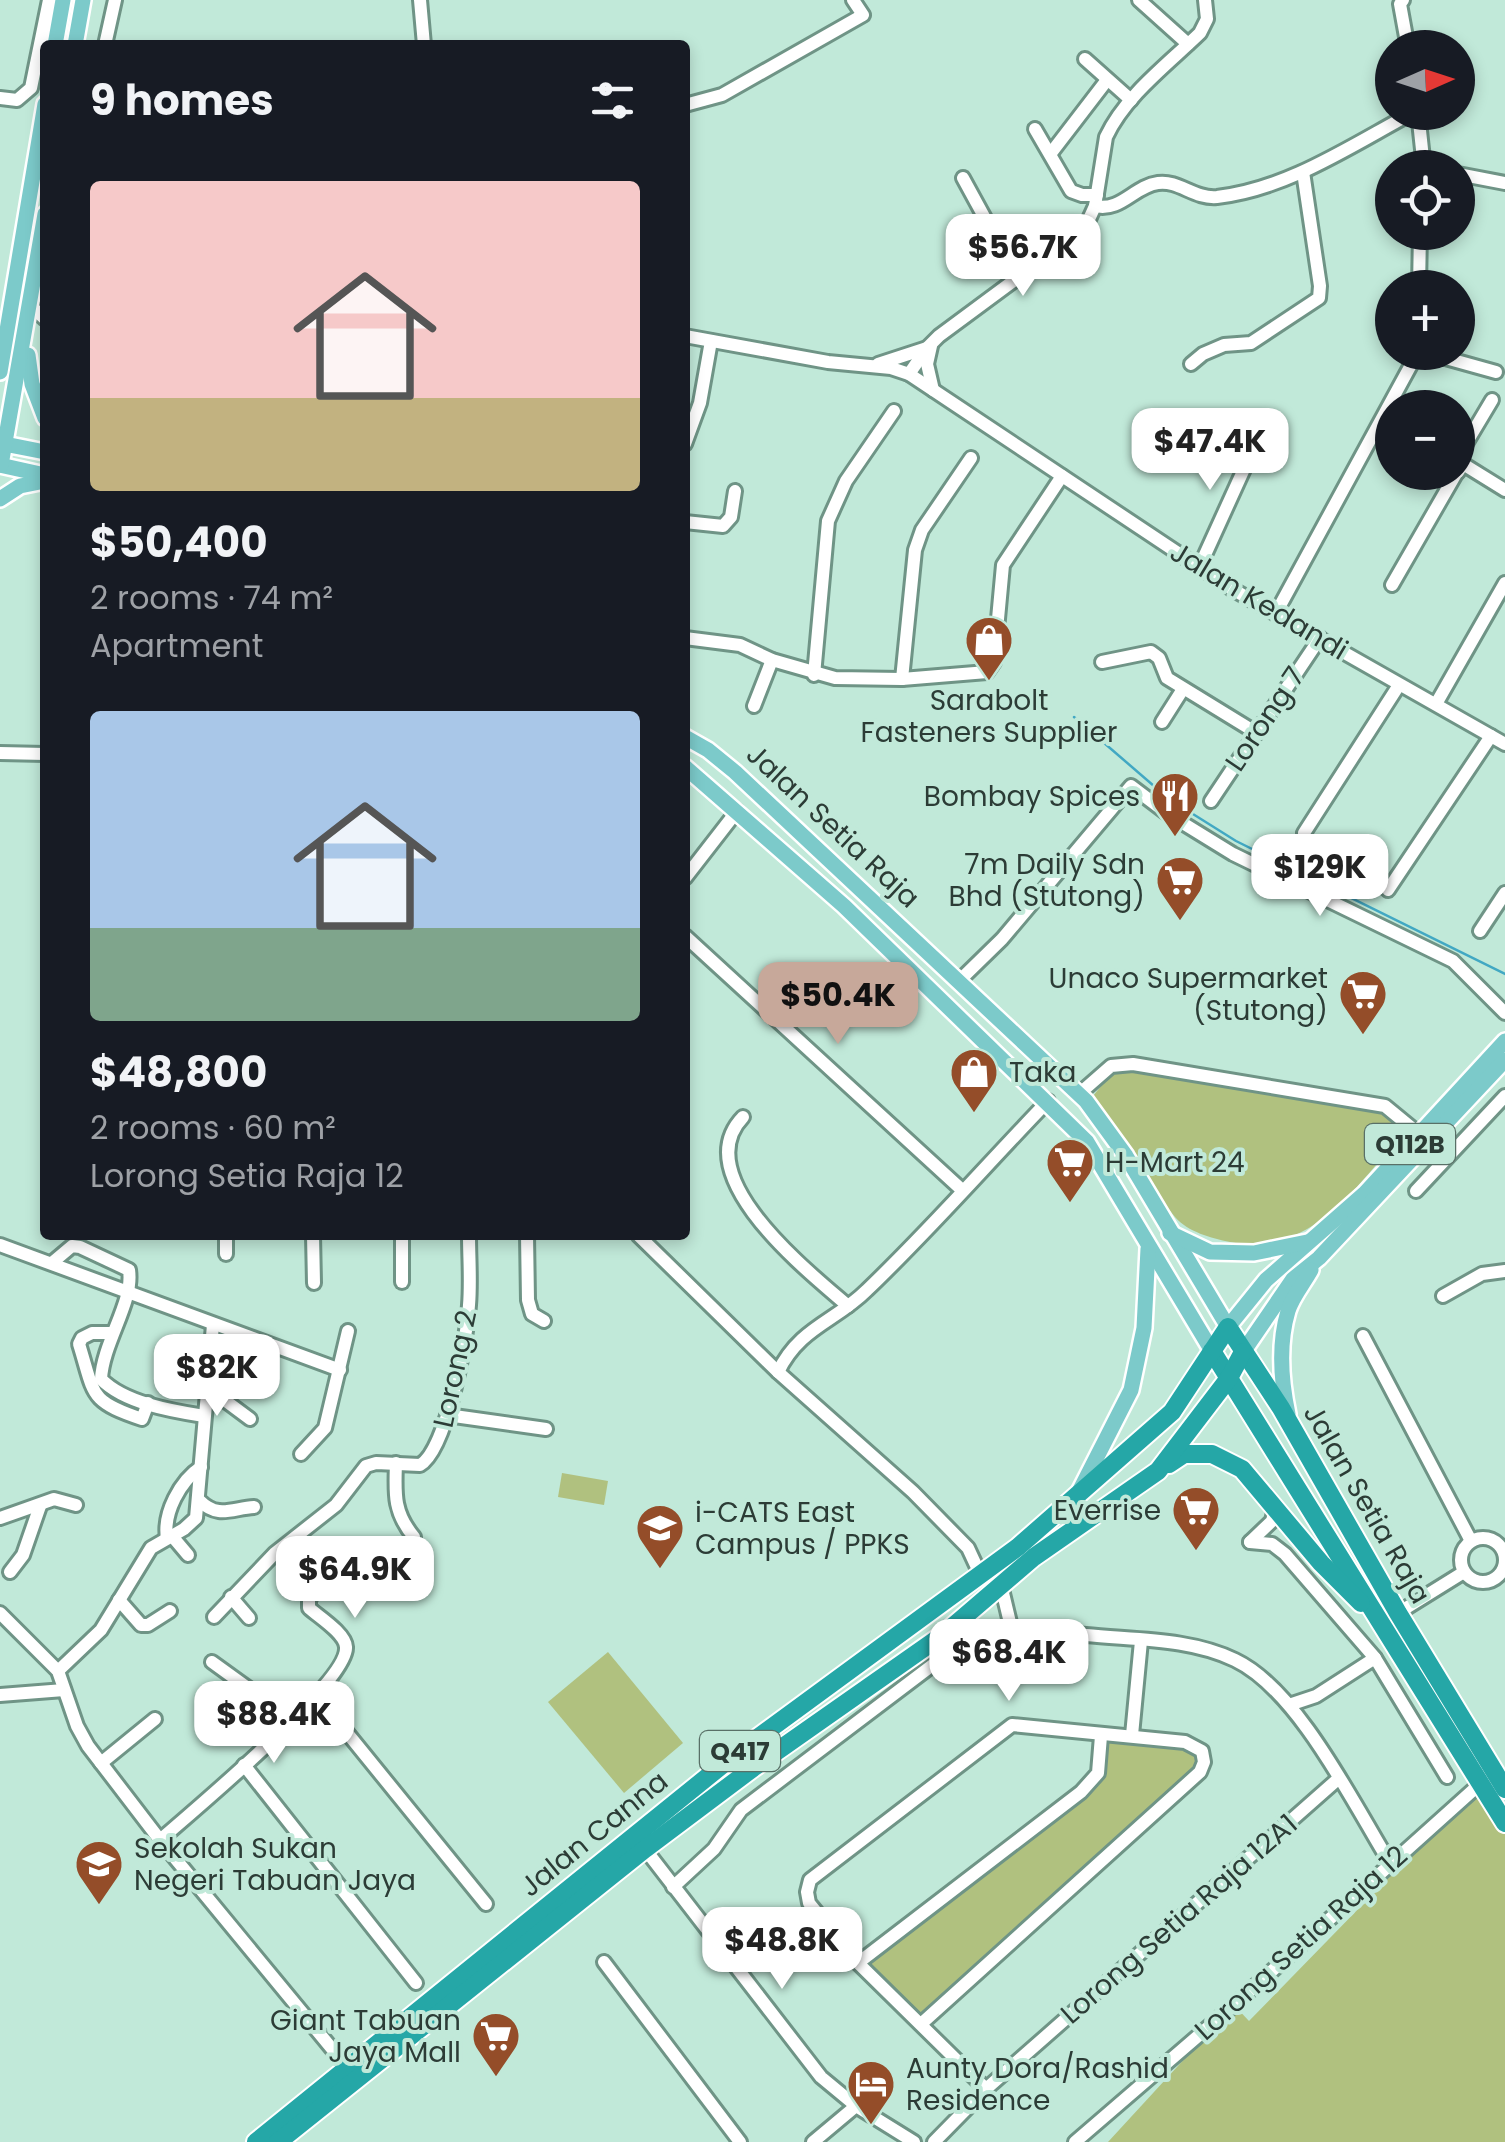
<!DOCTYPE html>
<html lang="en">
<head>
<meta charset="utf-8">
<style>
  body { margin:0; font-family:Poppins,sans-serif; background:#20242c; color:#f1f3f6; height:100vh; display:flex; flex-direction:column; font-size:38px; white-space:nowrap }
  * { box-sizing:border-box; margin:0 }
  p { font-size:32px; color:#9ea1a6 }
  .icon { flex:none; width:55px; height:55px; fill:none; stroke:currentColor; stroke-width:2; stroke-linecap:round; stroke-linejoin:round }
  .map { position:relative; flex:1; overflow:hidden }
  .sheet { position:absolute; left:40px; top:40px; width:650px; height:1200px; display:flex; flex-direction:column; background:#171b24; border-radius:10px; box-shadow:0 5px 15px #0003 }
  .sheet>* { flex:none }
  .needle { width:65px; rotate:87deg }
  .tools { position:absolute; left:1375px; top:30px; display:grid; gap:20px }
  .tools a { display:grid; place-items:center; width:100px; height:100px; border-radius:50%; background:#171b24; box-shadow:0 5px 15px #0003; font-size:50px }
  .price { position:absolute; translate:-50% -85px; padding:0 22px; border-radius:20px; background:#fff; color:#222; font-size:32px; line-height:65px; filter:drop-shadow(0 2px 5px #0008) }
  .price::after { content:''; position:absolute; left:50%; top:60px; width:30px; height:22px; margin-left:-15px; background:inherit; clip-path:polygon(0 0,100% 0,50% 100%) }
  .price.selected { background:#c7a89a; color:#111 }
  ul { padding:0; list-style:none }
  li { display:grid; align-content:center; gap:20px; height:530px; padding:0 50px }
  li span { display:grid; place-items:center; height:310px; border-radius:10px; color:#555 }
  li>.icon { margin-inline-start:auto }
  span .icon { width:180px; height:180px; fill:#fffc; stroke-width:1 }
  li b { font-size:42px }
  h2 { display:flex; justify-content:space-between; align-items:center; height:120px; padding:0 50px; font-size:42px }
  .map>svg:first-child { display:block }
  .green { fill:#b0c17f }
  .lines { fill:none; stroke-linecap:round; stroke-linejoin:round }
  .stream { stroke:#42a8c3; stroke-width:2.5 }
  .minor-casing { stroke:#6f9486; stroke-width:18 }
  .major-casing { stroke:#fff; stroke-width:20 }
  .highway-casing { stroke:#fff; stroke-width:22 }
  .minor { stroke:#fff; stroke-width:12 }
  .major { stroke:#7ccaca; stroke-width:15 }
  .highway { stroke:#25a7a7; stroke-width:18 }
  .labels { text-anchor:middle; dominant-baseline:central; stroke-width:8; stroke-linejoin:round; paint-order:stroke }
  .shield { fill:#c1e9d9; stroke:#597067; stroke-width:2.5 }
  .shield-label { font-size:25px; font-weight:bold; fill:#2c3c36 }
  .street-label { font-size:28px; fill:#2c3c36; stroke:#c1e9d9 }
  .poi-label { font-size:28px; fill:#2c3c36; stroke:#c1e9d9; text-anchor:end }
</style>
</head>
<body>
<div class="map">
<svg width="1505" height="2142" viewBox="0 0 1505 2142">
  <rect width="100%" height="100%" fill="#c1e9d9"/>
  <g class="green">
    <path d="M1130,1069L1380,1113L1391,1116L1406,1129C1359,1183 1313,1258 1230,1242C1211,1238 1188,1232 1175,1217C1144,1181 1121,1135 1093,1096L1109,1076Z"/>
    <path d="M562,1473L608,1481L604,1505L558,1497Z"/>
    <path d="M608,1652L683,1743L624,1793L548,1702Z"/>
    <path d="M1139,1741L1182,1744L1195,1751L1196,1768L920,2017L866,1965L1082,1793L1105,1742Z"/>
    <path d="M1481,1783L1505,1824V2142H1108L1234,2005L1249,2021Z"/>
  </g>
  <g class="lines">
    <path class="stream" d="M1074,717L1169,799L1236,841L1505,974"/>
    <g class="minor-casing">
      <g id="minor">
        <path d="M420,0L424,45"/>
        <path d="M1139,0L1188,44"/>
        <path d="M1403,0L1400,4L1408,48"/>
        <path d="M105,45L115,0"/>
        <path d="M1085,59L1131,100"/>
        <path d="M0,98L17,100L31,88L49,0"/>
        <path d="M685,105L722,95L863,15L853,0"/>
        <path d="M1418,112L1424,168"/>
        <path d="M1035,129L1071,191L1082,195H1097"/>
        <path d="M1051,153L1107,80"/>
        <path d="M1458,174L1505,183"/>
        <path d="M963,178L1017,277"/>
        <path d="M1095,206C1121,212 1134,186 1158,183C1179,180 1194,199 1217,197C1288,189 1352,145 1414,112"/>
        <path d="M1419,288L1420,232"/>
        <path d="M31,306L45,319"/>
        <path d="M685,336L828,362L891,368L909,374L1232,589L1505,744"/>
        <path d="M931,346L927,364L933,390"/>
        <path d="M1424,352L1496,372"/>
        <path d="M878,364L927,348"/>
        <path d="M1191,364L1203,354L1224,345L1251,343L1319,298L1320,286L1303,172"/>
        <path d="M909,374L927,348L939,336L1085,228L1095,206L1106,137C1125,96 1168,64 1200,33L1207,19L1205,0"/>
        <path d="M685,444L700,403L711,341"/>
        <path d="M1458,457L1492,400"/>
        <path d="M1458,472L1463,464L1505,490"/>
        <path d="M685,522L723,526L731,517L735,491"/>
        <path d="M1199,568L1259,436"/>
        <path d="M1392,585L1457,472"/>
        <path d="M1276,613L1418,352"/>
        <path d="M685,638L740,645L772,660L835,678L902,679L987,672L994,662L1003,565L1062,476"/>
        <path d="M1102,662L1151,652L1159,658L1167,678L1255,732"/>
        <path d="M814,675L828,521L846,481L894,411"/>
        <path d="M902,679L915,550L922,530L971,458"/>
        <path d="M1436,704L1505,583"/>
        <path d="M754,706L772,660"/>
        <path d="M1162,722L1183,689"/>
        <path d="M0,753L45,754"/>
        <path d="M1211,801L1320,638"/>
        <path d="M1304,833L1399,685"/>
        <path d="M685,878L737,811"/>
        <path d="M1388,890L1491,736"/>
        <path d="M1480,931L1505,893"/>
        <path d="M685,936L962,1190"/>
        <path d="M959,981L1002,939L1131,786L1168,814L1233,854L1453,961L1505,1013"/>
        <path d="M1079,1094L1111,1066L1133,1064L1385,1106L1419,1134"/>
        <path d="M743,1117C686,1176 809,1272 848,1306"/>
        <path d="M1416,1191L1505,1096"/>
        <path d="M226,1235V1254"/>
        <path d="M313,1235L314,1283"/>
        <path d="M402,1235V1282"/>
        <path d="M527,1235L528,1300L532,1314L544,1321"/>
        <path d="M638,1235L778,1372L913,1492L968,1548L981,1576"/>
        <path d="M0,1245L340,1370"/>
        <path d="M53,1262L72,1246L80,1247L129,1270C134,1302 103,1342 101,1379C124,1403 172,1411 204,1416"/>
        <path d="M1443,1296L1482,1274L1505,1271"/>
        <path d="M111,1333H92L82,1338L79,1344C95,1395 88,1401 142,1419L148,1403"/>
        <path d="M1363,1336L1471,1541"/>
        <path d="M778,1372C800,1327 835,1322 867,1290C930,1230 987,1164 1048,1101"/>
        <path d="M207,1387L250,1419"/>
        <path d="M447,1415L546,1429"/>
        <path d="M301,1454L325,1428L348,1331"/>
        <path d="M396,1463C395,1493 393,1512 414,1537"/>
        <path d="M200,1501C218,1519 233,1508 254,1507"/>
        <path d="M0,1518L54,1499L76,1505"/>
        <path d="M172,1536L188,1555"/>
        <path d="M167,1538C163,1513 180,1481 201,1467"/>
        <circle cx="1483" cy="1560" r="22"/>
        <path d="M1250,1542L1272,1544L1285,1554L1375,1658L1447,1777"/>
        <path d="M1250,1542L1272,1521L1275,1508"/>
        <path d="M10,1572L23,1555L40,1506"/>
        <path d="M1001,1585L1012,1631"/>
        <path d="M231,1597L249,1618"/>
        <path d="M119,1600L141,1625H148L170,1611"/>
        <path d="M0,1613L58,1671L77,1726L88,1746L160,1840L347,2067"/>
        <path d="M1398,1613L1464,1572"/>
        <path d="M214,1617L275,1553L336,1505L366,1466L376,1463L420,1465C447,1450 467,1337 469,1305C471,1282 469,1258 469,1235"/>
        <path d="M212,1662L292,1720"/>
        <path d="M58,1671L101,1630L151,1548L184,1529L196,1518L213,1325"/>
        <path d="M0,1695L64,1690"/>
        <path d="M318,1697L486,1904"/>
        <path d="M1292,1704L1316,1696L1375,1658"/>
        <path d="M1132,1735L1141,1641"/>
        <path d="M101,1763L155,1719"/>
        <path d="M244,1765L416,1983"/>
        <path d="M160,1840C191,1813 349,1681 346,1647C345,1633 319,1617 309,1608V1599L315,1591"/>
        <path d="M645,1849L821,2077L856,2106L914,2142"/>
        <path d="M673,1887L714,1849L741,1810L959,1645C994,1621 1046,1631 1086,1635C1134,1640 1190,1638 1235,1660C1298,1690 1353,1803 1390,1863"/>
        <path d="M604,1962L740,2142"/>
        <path d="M858,1963L1081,1792L1098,1773L1101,1736"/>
        <path d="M921,2024L1200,1772L1204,1762L1202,1751L1185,1742L1012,1725L810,1880L807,1892L809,1903L858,1963L986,2089"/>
        <path d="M813,2142L856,2106"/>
        <path d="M934,2142L986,2089L1338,1779"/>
        <path d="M1075,2142L1234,2005L1481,1783"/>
      </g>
    </g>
    <g class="major-casing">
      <g id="major">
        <path d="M55,45L63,0"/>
        <path d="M75,45L83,0"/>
        <path d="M28,355L32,384L45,418"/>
        <path d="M0,372L45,104"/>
        <path d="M0,443L45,452"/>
        <path d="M0,465L45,475"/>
        <path d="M1,465L45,214"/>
        <path d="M0,499L20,486L45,481"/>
        <path d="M685,737L708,750L735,772L1086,1101L1126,1156L1228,1327L1266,1280L1364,1194L1505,1041"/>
        <path d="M685,767L844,906L1087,1142L1212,1351"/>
        <path d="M1170,1233L1210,1252L1254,1253L1307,1242"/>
        <path d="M1243,1352L1293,1279L1319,1258L1505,1060"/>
        <path d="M1288,1414C1281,1381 1278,1345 1288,1311C1292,1297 1304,1283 1311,1270"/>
        <path d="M1079,1492L1131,1390L1144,1328L1148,1249"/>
      </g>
    </g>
    <g class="highway-casing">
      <g id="highway">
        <path d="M1212,1351L1505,1823"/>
        <path d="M1169,1464L1184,1454H1212L1242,1469L1321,1563L1361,1603"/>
        <path d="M256,2142L737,1753L1018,1547L1172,1412L1228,1327L1281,1408L1398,1613L1505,1789"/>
        <path d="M278,2142L645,1849L753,1768L944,1634L1034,1557L1158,1471L1229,1378L1243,1352"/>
      </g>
    </g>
    <use href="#minor" class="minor"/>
    <use href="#major" class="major"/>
    <use href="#highway" class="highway"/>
  </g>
  <defs>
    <g id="shop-pin" transform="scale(2.5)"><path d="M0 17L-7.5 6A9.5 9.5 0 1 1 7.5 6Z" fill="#944d29" stroke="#c1e9d9"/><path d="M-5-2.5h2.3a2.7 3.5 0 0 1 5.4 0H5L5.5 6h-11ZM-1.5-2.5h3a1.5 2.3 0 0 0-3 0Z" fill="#fff"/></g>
    <g id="restaurant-pin" transform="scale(2.5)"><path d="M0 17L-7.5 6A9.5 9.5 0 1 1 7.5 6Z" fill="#944d29" stroke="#c1e9d9"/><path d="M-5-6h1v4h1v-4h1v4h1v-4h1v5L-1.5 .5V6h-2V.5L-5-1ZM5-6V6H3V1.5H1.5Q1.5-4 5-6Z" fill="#fff"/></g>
    <g id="supermarket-pin" transform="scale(2.5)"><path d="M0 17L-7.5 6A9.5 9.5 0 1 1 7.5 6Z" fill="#944d29" stroke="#c1e9d9"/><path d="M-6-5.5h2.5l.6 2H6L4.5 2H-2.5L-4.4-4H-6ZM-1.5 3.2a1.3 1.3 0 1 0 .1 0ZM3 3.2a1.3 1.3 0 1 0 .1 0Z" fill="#fff"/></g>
    <g id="university-pin" transform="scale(2.5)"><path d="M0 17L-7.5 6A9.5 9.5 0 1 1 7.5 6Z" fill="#944d29" stroke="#c1e9d9"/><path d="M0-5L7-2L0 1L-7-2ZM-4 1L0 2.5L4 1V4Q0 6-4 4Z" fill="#fff"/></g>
    <g id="school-pin" transform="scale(2.5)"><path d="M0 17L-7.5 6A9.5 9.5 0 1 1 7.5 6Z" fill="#944d29" stroke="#c1e9d9"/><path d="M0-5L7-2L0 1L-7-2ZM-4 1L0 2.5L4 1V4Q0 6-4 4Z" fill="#fff"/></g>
    <g id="hotel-pin" transform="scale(2.5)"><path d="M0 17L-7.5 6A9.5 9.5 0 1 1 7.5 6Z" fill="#944d29" stroke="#c1e9d9"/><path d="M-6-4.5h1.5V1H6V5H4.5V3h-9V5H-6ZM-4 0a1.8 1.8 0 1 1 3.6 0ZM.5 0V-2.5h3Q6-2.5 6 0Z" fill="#fff"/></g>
  </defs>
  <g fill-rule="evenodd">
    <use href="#shop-pin" x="989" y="640"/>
    <use href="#restaurant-pin" x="1175" y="796"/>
    <use href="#supermarket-pin" x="1180" y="880"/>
    <use href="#supermarket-pin" x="1363" y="994"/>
    <use href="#shop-pin" x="974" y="1072"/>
    <use href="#supermarket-pin" x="1070" y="1162"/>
    <use href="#supermarket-pin" x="1196" y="1510"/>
    <use href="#university-pin" x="660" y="1528"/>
    <use href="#school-pin" x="99" y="1864"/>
    <use href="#supermarket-pin" x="496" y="2036"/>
    <use href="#hotel-pin" x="871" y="2084"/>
  </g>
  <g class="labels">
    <g class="shield">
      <rect x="1365" y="1124" width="90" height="40" rx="8"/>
      <rect x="700" y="1731" width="80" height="40" rx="8"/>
    </g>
    <g class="shield-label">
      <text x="1410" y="1144">Q112B</text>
      <text x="740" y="1751">Q417</text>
    </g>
    <g class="street-label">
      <text transform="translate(1259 601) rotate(31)">Jalan Kedandi</text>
      <text transform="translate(1265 719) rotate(-56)">Lorong 7</text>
      <text transform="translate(833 826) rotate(43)">Jalan Setia Raja</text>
      <text transform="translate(455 1369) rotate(-78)">Lorong 2</text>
      <text transform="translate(1367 1504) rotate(60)">Jalan Setia Raja</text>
      <text transform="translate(594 1834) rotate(-39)">Jalan Canna</text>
      <text transform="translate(1179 1919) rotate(-41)">Lorong Setia Raja 12A1</text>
      <text transform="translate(1301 1943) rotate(-42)">Lorong Setia Raja 12</text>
    </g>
    <g class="poi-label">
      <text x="989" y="700" text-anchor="middle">Sarabolt<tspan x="989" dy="32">Fasteners Supplier</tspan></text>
      <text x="1140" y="796">Bombay Spices</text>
      <text x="1145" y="864">7m Daily Sdn<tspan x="1145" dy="32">Bhd (Stutong)</tspan></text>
      <text x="1328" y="978">Unaco Supermarket<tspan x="1328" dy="32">(Stutong)</tspan></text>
      <text x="1009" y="1072" text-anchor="start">Taka</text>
      <text x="1105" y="1162" text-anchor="start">H-Mart 24</text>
      <text x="1161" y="1510">Everrise</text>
      <text x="695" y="1512" text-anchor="start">i-CATS East<tspan x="695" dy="32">Campus / PPKS</tspan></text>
      <text x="134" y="1848" text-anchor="start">Sekolah Sukan<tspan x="134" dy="32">Negeri Tabuan Jaya</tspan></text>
      <text x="461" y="2020">Giant Tabuan<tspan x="461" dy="32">Jaya Mall</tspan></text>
      <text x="906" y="2068" text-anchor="start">Aunty Dora/Rashid<tspan x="906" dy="32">Residence</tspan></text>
    </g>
  </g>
</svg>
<div class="tools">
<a><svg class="needle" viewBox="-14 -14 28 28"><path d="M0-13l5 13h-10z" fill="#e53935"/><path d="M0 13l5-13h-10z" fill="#9ea1a6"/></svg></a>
<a><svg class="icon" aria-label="locate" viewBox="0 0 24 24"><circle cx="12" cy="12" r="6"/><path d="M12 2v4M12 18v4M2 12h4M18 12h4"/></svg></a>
<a>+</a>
<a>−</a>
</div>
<b class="price" style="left:1023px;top:299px">$56.7K</b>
<b class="price" style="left:1210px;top:493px">$47.4K</b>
<b class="price" style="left:1320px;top:919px">$129K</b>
<b class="price selected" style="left:838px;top:1047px">$50.4K</b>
<b class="price" style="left:217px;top:1419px">$82K</b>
<b class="price" style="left:355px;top:1621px">$64.9K</b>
<b class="price" style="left:1009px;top:1704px">$68.4K</b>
<b class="price" style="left:274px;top:1766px">$88.4K</b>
<b class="price" style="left:782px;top:1992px">$48.8K</b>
<section class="sheet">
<h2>9 homes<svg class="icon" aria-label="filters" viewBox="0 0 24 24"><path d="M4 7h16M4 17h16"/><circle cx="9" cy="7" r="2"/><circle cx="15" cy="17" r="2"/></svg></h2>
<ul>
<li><span style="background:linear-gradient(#f6c9c9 70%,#c2b280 0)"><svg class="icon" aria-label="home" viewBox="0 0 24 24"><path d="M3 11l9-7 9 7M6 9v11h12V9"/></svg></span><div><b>$50,400</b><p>2 rooms · 74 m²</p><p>Apartment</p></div></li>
<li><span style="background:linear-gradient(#a9c7e8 70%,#7fa58c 0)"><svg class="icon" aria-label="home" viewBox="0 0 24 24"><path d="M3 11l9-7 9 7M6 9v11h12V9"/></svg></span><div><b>$48,800</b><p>2 rooms · 60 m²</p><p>Lorong Setia Raja 12</p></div></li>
</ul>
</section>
</div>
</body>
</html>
